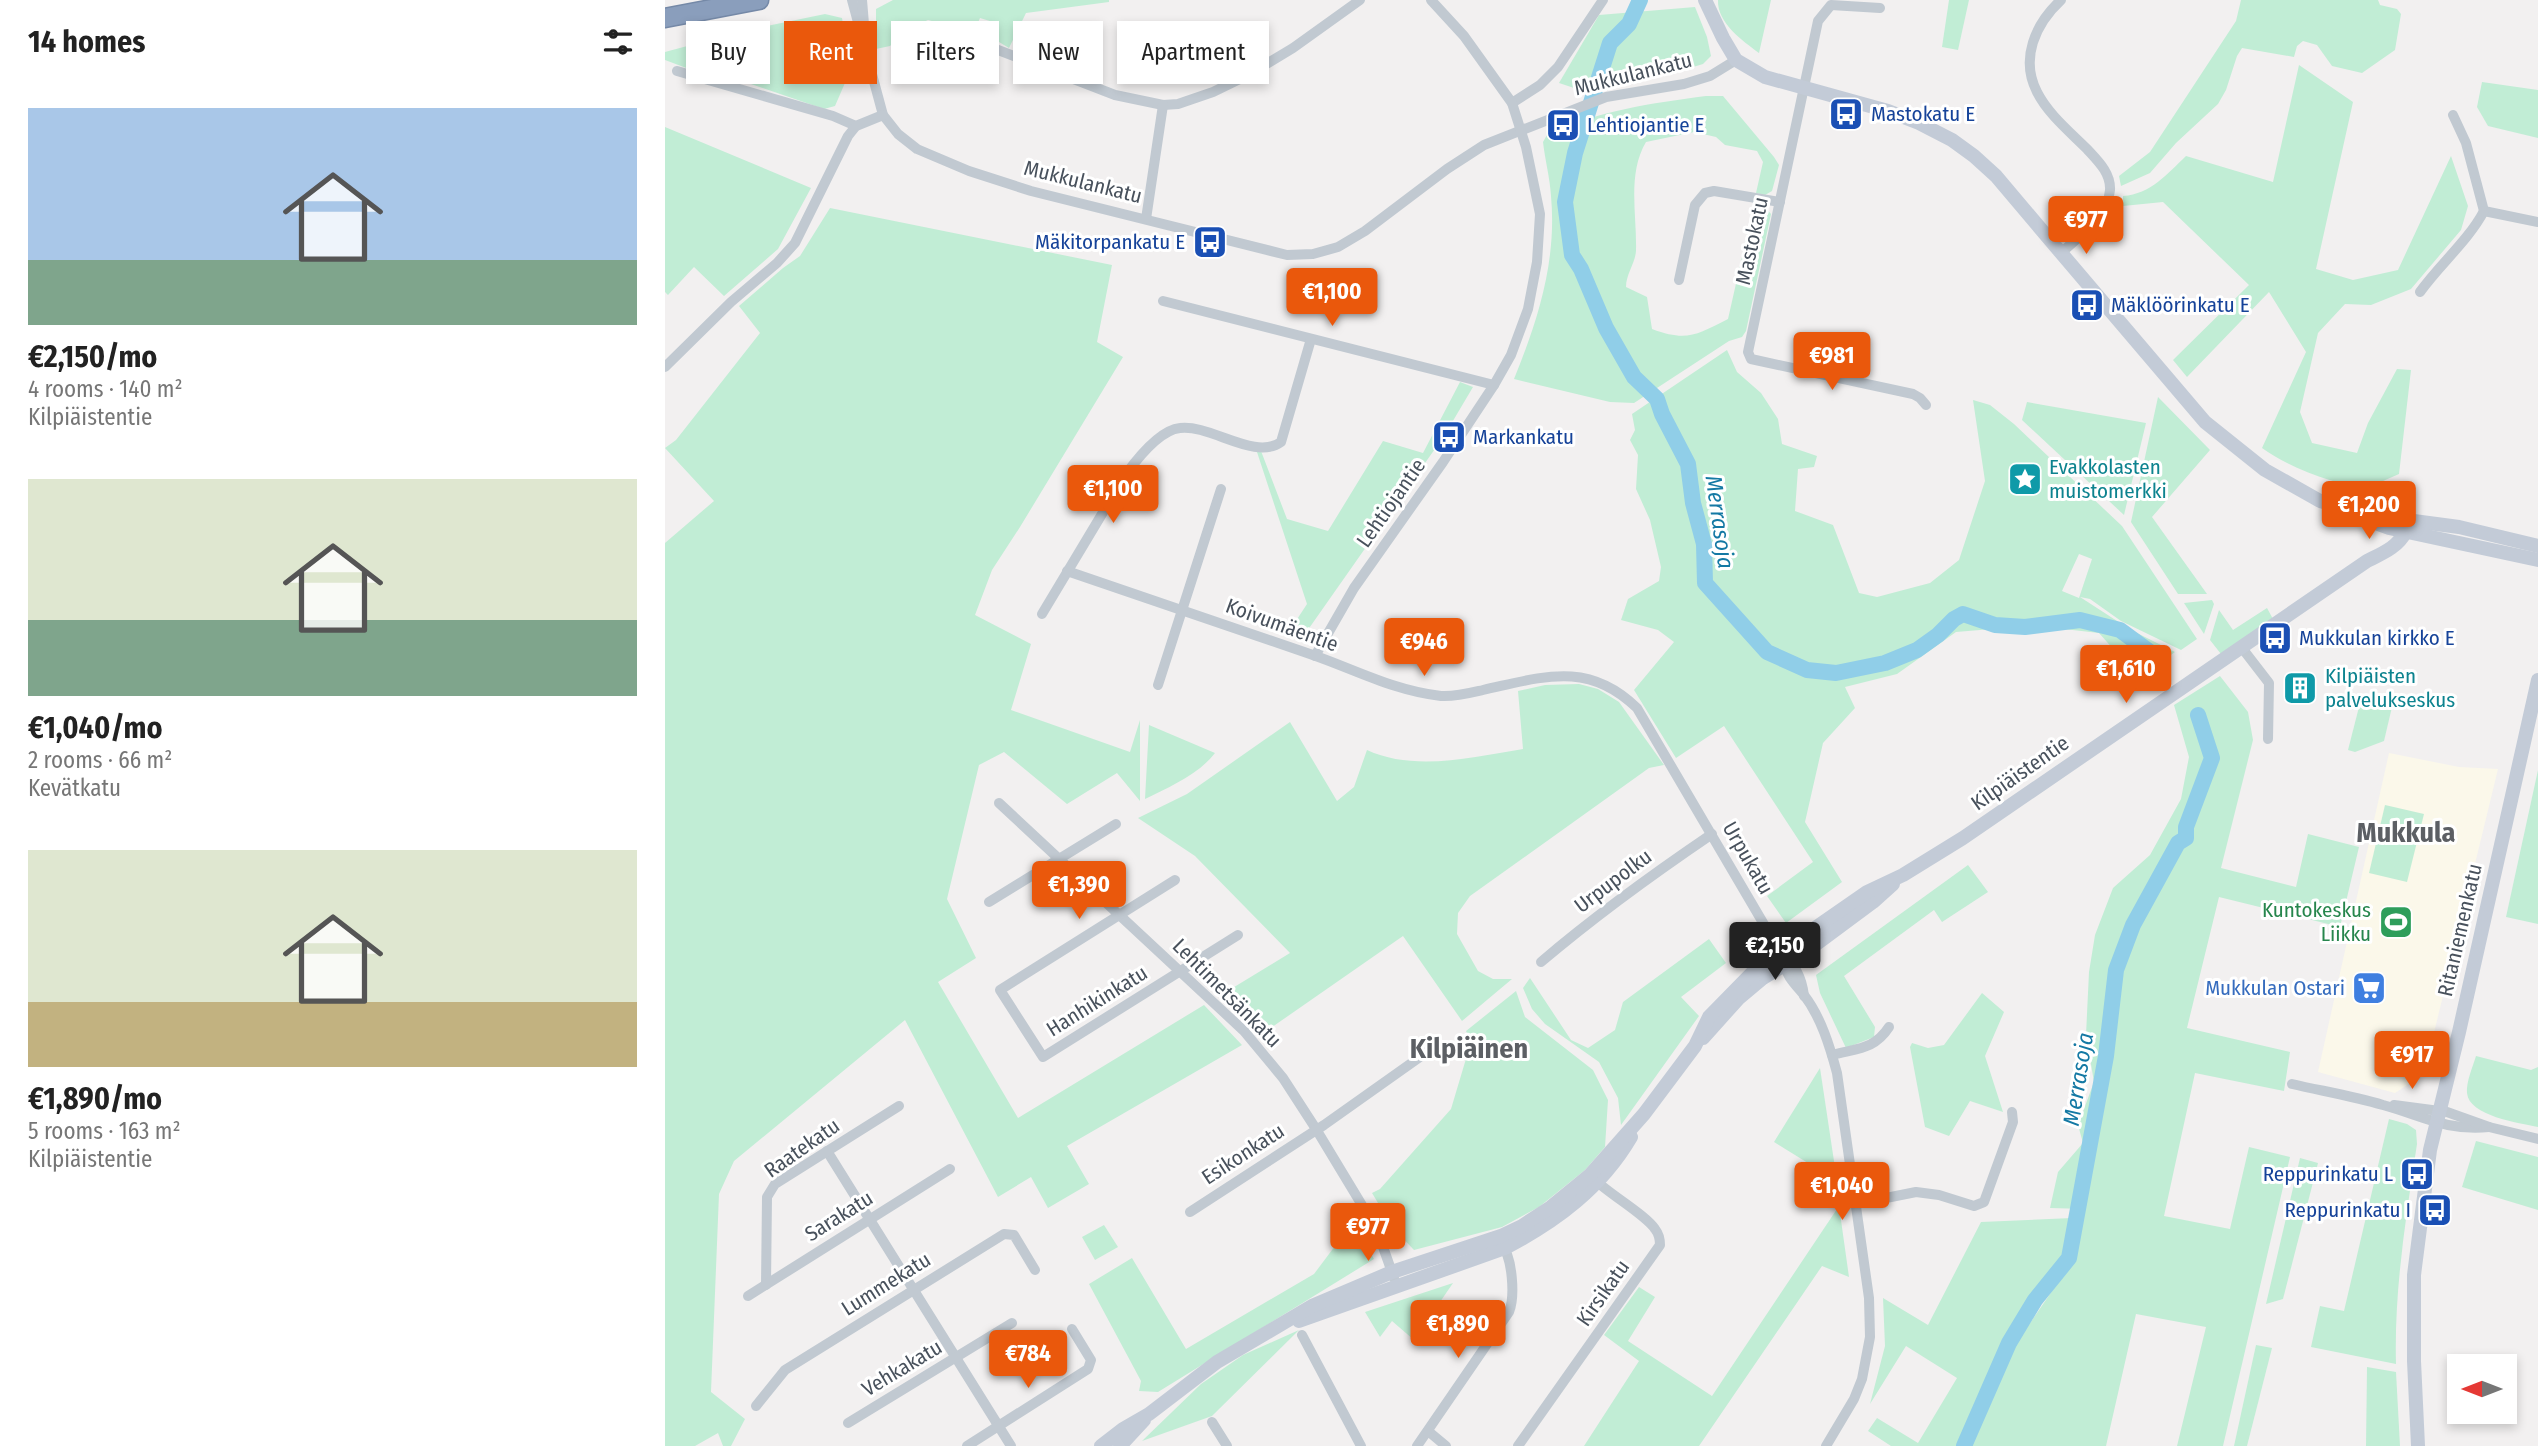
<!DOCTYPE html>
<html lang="en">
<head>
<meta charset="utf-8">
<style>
  body { margin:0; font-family:"Fira Sans Condensed",sans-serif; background:#f6f6f6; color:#222; height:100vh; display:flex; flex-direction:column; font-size:26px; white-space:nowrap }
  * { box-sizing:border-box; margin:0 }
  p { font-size:23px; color:#767676 }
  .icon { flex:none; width:38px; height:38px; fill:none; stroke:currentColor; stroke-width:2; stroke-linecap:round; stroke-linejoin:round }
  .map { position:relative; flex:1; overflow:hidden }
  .side { display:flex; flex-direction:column; background:#fff; width:665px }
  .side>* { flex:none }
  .banner { position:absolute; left:21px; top:21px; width:665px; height:63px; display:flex; gap:14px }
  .needle { width:46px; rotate:270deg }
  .buttons { position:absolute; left:1782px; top:1354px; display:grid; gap:14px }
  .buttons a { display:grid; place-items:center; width:70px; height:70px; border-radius:0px; background:#fff; box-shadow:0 4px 10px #0003; font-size:35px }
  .price { position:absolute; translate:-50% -60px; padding:0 16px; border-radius:7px; background:#ea580c; color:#fff; font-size:23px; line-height:46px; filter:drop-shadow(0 2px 4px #0008) }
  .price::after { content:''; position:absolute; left:50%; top:42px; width:21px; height:16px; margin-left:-10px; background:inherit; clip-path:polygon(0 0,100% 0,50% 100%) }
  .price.selected { background:#222; color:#fff }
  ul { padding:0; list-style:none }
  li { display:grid; align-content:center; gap:14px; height:371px; padding:0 28px }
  li span { display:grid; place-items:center; height:217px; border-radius:0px; color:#555 }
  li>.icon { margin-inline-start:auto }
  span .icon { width:126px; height:126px; fill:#fffc; stroke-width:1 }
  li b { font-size:30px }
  h2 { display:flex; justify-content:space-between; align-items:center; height:84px; padding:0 28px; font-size:30px }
  .tag { padding:0 24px; border-radius:0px; background:#fff; box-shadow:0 4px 10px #0003; font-size:24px; line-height:63px }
  .tag.selected { background:#ea580c; color:#fff }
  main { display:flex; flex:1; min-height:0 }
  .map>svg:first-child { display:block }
  .commercial { fill:#fbf8ea }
  .green { fill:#c1edd5; fill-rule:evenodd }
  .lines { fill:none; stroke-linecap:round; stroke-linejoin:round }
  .river { stroke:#90cee8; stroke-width:16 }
  .highway-casing { stroke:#7589a7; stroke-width:21 }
  .street { stroke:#c1c9d1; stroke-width:10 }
  .secondary { stroke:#c3cbd7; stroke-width:14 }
  .highway { stroke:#8a9ebc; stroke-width:18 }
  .labels { text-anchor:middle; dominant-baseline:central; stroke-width:6; stroke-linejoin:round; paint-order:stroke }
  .street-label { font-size:21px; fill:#48515c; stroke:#fff }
  .transit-label { font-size:21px; fill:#164399; stroke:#fff; text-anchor:start }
  .culture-label { font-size:21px; fill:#0d838f; stroke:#fff; text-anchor:start }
  .leisure-label { font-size:21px; fill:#27864d; stroke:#fff; text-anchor:end }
  .shop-label { font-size:21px; fill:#366cbe; stroke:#fff; text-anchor:end }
  .water-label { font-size:23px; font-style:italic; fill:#1479a4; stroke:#fff }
  .district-label { font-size:28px; font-weight:bold; fill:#5c5f64; stroke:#fff }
</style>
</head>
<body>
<main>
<section class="side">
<h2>14 homes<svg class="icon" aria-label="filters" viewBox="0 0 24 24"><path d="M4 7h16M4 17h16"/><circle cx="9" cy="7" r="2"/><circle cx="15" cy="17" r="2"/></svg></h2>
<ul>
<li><span style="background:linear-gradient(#a9c7e8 70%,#7fa58c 0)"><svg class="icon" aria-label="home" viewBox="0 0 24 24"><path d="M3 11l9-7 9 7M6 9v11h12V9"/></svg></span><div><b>€2,150/mo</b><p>4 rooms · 140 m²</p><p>Kilpiäistentie</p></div></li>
<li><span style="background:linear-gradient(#dfe7d0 65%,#7fa58c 0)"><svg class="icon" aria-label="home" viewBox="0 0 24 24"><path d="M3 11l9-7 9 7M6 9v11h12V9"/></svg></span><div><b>€1,040/mo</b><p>2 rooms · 66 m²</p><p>Kevätkatu</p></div></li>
<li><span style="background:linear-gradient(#dfe7d0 70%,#c2b280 0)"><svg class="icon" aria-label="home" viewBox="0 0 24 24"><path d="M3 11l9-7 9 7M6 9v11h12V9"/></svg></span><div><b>€1,890/mo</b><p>5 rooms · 163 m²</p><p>Kilpiäistentie</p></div></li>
</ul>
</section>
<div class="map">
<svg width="1873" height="1446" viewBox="0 0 1873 1446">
  <rect width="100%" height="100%" fill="#f2f0f0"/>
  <path class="commercial" d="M1724,753L1794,767L1833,769L1759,1074L1730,1093L1653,1072Z"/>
  <g class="green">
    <path d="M228,0H444V2L361,13L344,48L329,39L328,22L315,18L309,32L263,20L243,29L225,46L211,49V9Z"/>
    <path d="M1053,0H1106L1094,53C1078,41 1052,23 1053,0Z"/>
    <path d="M1284,0H1304L1293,50L1277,47Z"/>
    <path d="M1576,0H1713L1715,5L1732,9L1736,14L1730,50L1697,73L1667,66L1652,45L1638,41L1632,46L1629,57L1577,48L1572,56L1561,90L1553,104L1511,143L1485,173L1456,186L1454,176L1485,152L1571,21Z"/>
    <path d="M1030,7L1042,37L1046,56L1038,64L1002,75L915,90L894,83L934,15Z"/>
    <path d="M160,14L177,18L186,69L170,106L159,109L54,73L48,66L36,63L24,69L0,60V52L78,31Z"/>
    <path d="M1634,65L1688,102L1651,269L1688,280L1733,270L1786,156L1803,206L1796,230L1746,289L1706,305L1680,304L1653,333L1635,412L1647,443L1692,453L1703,423L1732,369L1746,370L1734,474L1718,481L1713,492C1673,484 1631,472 1597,448L1641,352L1604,292L1522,377L1508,360L1584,285L1498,202L1458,206V196C1486,194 1502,174 1521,156L1608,182Z"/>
    <path d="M1817,82L1873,90V138L1823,126L1812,107Z"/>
    <path d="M1041,96H1058L1109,157L1114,165L1107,191L1100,195L1091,193L1098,162L1092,151L1060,145L1051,137L1029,132L981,142C962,174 972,215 971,251C970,264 961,274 961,287L982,297L987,329C1022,342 1031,335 1063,319L1089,204L1099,206L1106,214L1081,331L1077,337L1064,341L969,403L945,402L849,379C873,320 892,261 886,196C885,178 880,160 878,142L882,135C930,111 988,103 1041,96Z"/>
    <path d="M0,127L146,188L113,249L59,296L29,267L3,295L0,292Z"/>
    <path d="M165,208L447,265L432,342L458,357L355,527L327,570L310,615L366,644L346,710L465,752L475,720V801L452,773L402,804L339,752L314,765L282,899L311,958L273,982L353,1118L539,1005L577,1045L402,1146L424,1184L383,1208L366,1177L333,1197L240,1020L69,1161L54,1194L46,1392L80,1419L66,1446H58L53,1433L30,1446H0V543L49,501L0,448L11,440L95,333L74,306L118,268L135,256Z"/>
    <path d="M1062,350L1072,372L1096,393L1113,419L1117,444L1152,456L1149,467L1133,469L1130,511L1168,525L1194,593L1212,597L1265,583L1294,560L1320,481L1308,400L1325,405L1349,424L1457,526L1532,639L1516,650L1456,621L1425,599L1415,597L1466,630L1510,652L1474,678L1434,633L1381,627L1357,631L1327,629L1291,632L1232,674L1180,687L1190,708L1158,743L1140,822L1177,882L1121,923L1102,896L1148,862L1059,726L1011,758L969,690L1009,642L993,630L956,620L963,599L994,581L996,567L985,520L971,489L973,455L965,440L970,430L967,414ZM1414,554L1427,559L1414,598L1397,591Z"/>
    <path d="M795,382L808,387L779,436L640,634L629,639L623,633L642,604L591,449L596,451L622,519L663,531L718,441L758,453Z"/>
    <path d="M1493,397L1545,450L1487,517L1542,594H1513L1466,522Z"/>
    <path d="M1362,402L1481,423L1459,515L1357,420Z"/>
    <path d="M1547,600L1549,604L1539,634L1519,603Z"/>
    <path d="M1602,608L1608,619L1556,654L1545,640L1554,610L1568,630Z"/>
    <path d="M1555,676L1583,712L1588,740L1556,868L1631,887L1643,834L1694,847L1675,927L1554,897L1522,1028L1625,1052L1619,1091L1530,1073L1499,1216L1565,1229L1584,1147L1625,1157L1558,1446H1512L1541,1327L1471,1314L1441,1446H1305L1350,1345L1409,1259L1420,1209L1385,1208L1393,1172L1418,1143L1413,1125L1429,1082L1421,1035L1424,972L1430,935L1448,888L1485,855L1516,799L1524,757L1509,705Z"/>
    <path d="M914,684L933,689L954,702L999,765L984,768L805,896L793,913L792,934L813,971L828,979H847L797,1021L738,936L600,1032L561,992L625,953L530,856L473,818L522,794L625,722L672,801L689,787L702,750C749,772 809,757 858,749L853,691L880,685Z"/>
    <path d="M1696,699L1727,707L1719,741L1690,752L1683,750Z"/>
    <path d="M484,725L550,753C533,775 504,787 480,799Z"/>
    <path d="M1873,770V924L1841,917Z"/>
    <path d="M1720,805L1759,814L1742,882L1704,873Z"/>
    <path d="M1303,865L1323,892L1277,922L1269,910L1179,976L1210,1027L1209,1037L1181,1048L1155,993L1151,975Z"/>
    <path d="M1044,939L1061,963L1016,997L1034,1016L956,1125L953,1098L934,1062L880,1024L867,1009L858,988L865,978L906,1040L923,1048L950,1030L958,1002Z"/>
    <path d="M851,991L860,1017L928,1070L943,1100L940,1147L920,1170L874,1207L837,1227L749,1250L728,1228L707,1193L715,1189L786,1109L806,1042L801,1031Z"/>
    <path d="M1317,993L1339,1012L1320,1056L1338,1112L1305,1101L1284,1136L1260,1127L1245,1047L1247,1043L1263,1048L1279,1045Z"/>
    <path d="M1811,1056L1866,1070L1873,1067V1127C1854,1123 1804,1116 1802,1093C1801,1082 1808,1066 1811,1056Z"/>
    <path d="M1155,1068L1172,1181L1109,1142Z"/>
    <path d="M1724,1119L1742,1124L1751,1130L1752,1144C1741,1217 1729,1290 1731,1364L1646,1347L1655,1306L1679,1311Z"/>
    <path d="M1811,1141L1873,1157V1210L1797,1187Z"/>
    <path d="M1635,1158L1653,1163L1618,1299L1601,1304Z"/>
    <path d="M1174,1206L1184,1277L1157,1266L1034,1446H919L974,1361L939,1335L974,1287L990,1297L963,1341L1047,1396Z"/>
    <path d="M1407,1218L1399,1256L1352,1320L1340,1341L1293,1446H1226L1203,1431L1212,1418L1253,1443L1292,1378L1241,1346L1205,1404L1220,1346L1218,1298L1263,1325L1316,1222Z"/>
    <path d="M688,1222L709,1259L493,1392L474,1391L476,1381L424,1284L467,1258L521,1349L649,1274Z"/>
    <path d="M439,1225L453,1247L430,1260L417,1237Z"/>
    <path d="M788,1283L749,1340L727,1321L715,1337L700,1312Z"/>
    <path d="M634,1330L547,1416L477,1441L536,1384L578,1355Z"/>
    <path d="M1591,1345L1607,1348L1582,1446H1569Z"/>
    <path d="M1702,1367L1731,1372L1735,1446H1701Z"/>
  </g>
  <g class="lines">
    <g class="river">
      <path d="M975,0L964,24L945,43L910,153L900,202L907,255L916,269L941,328L969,377L992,399L997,414L1023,464L1028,503L1039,544L1040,583L1102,652L1142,670L1171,673L1220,663L1252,650L1273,635L1289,619L1298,614L1330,625L1360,627L1415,620L1455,630L1493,658"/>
      <path d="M1299,1446L1344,1343L1370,1300L1404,1258L1441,1056L1451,970L1468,925L1513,843L1521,838V827L1547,758L1533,715"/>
    </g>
    <g class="highway-casing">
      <path id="highway" d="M0,18L94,0"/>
    </g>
    <g class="street">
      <path d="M187,0L218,115L233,134L252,149L304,171L366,191L622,255L648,254L673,247L700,231L782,169L819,145L941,97L1019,84L1045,76L1071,60"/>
      <path d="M197,0L199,24"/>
      <path d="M1215,8L1166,5L1153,21L1083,352L1086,359L1248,394L1255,398L1261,405"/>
      <path d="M281,30L450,95L498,105L513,104L548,92L585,74L628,48L695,0"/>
      <path d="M12,71L168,116L191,126"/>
      <path d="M847,103L875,85L893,67L938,0"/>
      <path d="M1788,115L1801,143L1819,211L1873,222"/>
      <path d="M481,219L498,105"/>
      <path d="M1396,253C1414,236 1443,217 1445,190C1446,173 1433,161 1422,149C1405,132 1383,114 1372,92C1355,59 1370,24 1396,0"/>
      <path d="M1014,280L1030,205L1040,193L1049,191L1115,202"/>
      <path d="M1755,292C1775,264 1803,241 1819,211"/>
      <path d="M498,301L829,385"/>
      <path d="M0,367L66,302L112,263L130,243L183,136L191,126L218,115"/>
      <path d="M402,571C483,598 564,626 645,654C689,669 729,691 776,696C790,697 805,693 818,690C878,677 923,660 972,708L1107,938C1122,959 1136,968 1139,996"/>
      <path d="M377,614L461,474C472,459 495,430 515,428C545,424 590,461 616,442L646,339"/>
      <path d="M1577,648L1604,683L1603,739"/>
      <path d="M650,656L689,588L778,462L829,385L846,355L863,309L872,262L875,214L861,147L847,103L799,36L766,0"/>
      <path d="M493,685L556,489"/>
      <path d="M334,803L579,1031L618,1078L651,1129L712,1230L729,1278"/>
      <path d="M510,880L335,990L378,1057L573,935"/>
      <path d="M324,902L451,824"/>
      <path d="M876,962C930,916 988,874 1047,834"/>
      <path d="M1118,962C1122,977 1130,984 1139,995C1156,1017 1165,1047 1172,1073L1204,1298L1205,1337L1197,1379L1189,1399L1161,1446"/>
      <path d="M1167,1055C1192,1048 1209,1050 1224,1027"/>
      <path d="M1627,1084C1657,1091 1688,1096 1718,1105C1758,1116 1780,1131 1824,1127"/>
      <path d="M1729,1105L1782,1112L1824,1127L1873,1139"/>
      <path d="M162,1151L346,1446"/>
      <path d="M1191,1204L1251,1192L1274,1195L1309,1206L1319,1202L1348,1122L1347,1112"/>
      <path d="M525,1212L659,1125L762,1052"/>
      <path d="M101,1285L102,1197L110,1184L234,1106"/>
      <path d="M83,1296L285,1169"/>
      <path d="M637,1335L696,1446"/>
      <path d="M91,1406L120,1370L339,1234L349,1235L370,1270"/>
      <path d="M547,1422L562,1446"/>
      <path d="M183,1423L347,1323"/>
      <path d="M763,1431L781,1446"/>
      <path d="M302,1446L423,1369L426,1360L407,1329"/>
      <path d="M752,1446L844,1312C850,1297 848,1257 836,1244"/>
      <path d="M853,1446L995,1245C995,1238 994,1234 990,1229C981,1215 944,1194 929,1179"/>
    </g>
    <g class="secondary">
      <path d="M1040,0L1058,38L1071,60L1100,77L1223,111L1254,123L1287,140L1309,156L1331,176L1380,234L1540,422L1600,470L1655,501L1683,509L1711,516L1794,527L1873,546"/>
      <path d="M1702,520L1724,528L1873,560"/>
      <path d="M1038,1038L1073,999L1098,978L1142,951L1208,902L1228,884"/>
      <path d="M634,1321L840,1248C892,1221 936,1188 966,1137"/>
      <path d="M436,1446L458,1429L484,1414L552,1362L647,1306L727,1272L836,1236L857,1226L886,1207L925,1175L979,1114L1030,1046L1044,1017L1091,969L1202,892L1238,875L1298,838L1702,561C1718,553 1733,547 1741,531L1737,519"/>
      <path d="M455,1446L479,1420"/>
      <path d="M1753,1446L1749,1361V1275L1765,1150L1794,1032L1873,680"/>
    </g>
    <use href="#highway" class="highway"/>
  </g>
  <defs>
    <g id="bus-square" transform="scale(1.75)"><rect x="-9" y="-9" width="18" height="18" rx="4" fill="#1a4fb4" stroke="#fff"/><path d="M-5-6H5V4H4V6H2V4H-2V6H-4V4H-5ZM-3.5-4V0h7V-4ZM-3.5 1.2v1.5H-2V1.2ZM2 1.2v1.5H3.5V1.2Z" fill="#fff"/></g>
    <g id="sight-square" transform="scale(1.75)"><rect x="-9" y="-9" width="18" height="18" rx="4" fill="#0f9aa8" stroke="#fff"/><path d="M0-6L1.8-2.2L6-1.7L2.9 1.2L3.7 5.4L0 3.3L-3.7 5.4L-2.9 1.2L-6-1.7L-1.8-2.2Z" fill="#fff"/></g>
    <g id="building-square" transform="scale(1.75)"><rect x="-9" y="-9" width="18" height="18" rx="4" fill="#0f9aa8" stroke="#fff"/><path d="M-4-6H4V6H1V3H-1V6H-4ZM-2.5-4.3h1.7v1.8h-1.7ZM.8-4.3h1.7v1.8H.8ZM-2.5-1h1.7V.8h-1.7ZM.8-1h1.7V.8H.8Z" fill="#fff"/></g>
    <g id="stadium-square" transform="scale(1.75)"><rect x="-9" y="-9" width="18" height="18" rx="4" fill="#2e9e5b" stroke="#fff"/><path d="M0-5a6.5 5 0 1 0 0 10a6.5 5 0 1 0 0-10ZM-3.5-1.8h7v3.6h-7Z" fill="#fff"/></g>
    <g id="supermarket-square" transform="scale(1.75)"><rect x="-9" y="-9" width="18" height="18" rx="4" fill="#3f7fe0" stroke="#fff"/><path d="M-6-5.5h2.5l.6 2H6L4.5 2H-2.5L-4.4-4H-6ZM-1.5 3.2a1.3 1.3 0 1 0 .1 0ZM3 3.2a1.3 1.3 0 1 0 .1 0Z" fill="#fff"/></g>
  </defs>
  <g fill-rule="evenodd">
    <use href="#bus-square" x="1181" y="114"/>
    <use href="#bus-square" x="898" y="125"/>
    <use href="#bus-square" x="545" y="242"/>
    <use href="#bus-square" x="1422" y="305"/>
    <use href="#bus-square" x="784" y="437"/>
    <use href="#sight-square" x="1360" y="479"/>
    <use href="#bus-square" x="1610" y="638"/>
    <use href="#building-square" x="1635" y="688"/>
    <use href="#stadium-square" x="1731" y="922"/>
    <use href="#supermarket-square" x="1704" y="988"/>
    <use href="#bus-square" x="1752" y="1174"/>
    <use href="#bus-square" x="1770" y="1210"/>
  </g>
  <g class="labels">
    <g class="street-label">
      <text transform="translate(968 74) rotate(-14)">Mukkulankatu</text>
      <text transform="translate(418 182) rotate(14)">Mukkulankatu</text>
      <text transform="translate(1087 241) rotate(-78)">Mastokatu</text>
      <text transform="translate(726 503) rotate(-55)">Lehtiojantie</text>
      <text transform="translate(617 625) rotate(20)">Koivumäentie</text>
      <text transform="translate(1355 773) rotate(-35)">Kilpiäistentie</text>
      <text transform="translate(1083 858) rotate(60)">Urpukatu</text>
      <text transform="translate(948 881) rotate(-37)">Urpupolku</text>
      <text transform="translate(1795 930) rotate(-77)">Ritaniemenkatu</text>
      <text transform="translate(562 993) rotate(45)">Lehtimetsänkatu</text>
      <text transform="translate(432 1001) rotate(-32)">Hanhikinkatu</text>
      <text transform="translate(137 1148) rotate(-35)">Raatekatu</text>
      <text transform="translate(578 1154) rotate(-33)">Esikonkatu</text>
      <text transform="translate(174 1216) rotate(-32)">Sarakatu</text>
      <text transform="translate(221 1284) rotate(-32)">Lummekatu</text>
      <text transform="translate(938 1293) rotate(-55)">Kirsikatu</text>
      <text transform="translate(237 1368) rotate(-31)">Vehkakatu</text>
    </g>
    <g class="transit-label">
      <text x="1206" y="114">Mastokatu E</text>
      <text x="922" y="125">Lehtiojantie E</text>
      <text x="520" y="242" text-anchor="end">Mäkitorpankatu E</text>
      <text x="1446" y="305">Mäklöörinkatu E</text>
      <text x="808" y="437">Markankatu</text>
      <text x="1634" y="638">Mukkulan kirkko E</text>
      <text x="1728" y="1174" text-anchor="end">Reppurinkatu L</text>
      <text x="1746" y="1210" text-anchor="end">Reppurinkatu I</text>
    </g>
    <g class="culture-label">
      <text x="1384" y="467">Evakkolasten<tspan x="1384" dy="24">muistomerkki</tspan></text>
      <text x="1660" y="676">Kilpiäisten<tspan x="1660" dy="24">palvelukseskus</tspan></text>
    </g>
    <g class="leisure-label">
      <text x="1706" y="910">Kuntokeskus<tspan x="1706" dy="24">Liikku</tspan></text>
    </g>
    <g class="shop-label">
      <text x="1680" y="988">Mukkulan Ostari</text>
    </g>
    <g class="water-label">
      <text transform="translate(1055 522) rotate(82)">Merrasoja</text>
      <text transform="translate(1413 1079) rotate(-81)">Merrasoja</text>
    </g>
    <g class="district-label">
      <text x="1741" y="832">Mukkula</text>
      <text x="804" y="1048">Kilpiäinen</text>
    </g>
  </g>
</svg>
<div class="buttons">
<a><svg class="needle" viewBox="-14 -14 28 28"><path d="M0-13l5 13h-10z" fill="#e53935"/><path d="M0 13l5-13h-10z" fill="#767676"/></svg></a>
</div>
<b class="price" style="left:1421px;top:256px">€977</b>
<b class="price" style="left:667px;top:328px">€1,100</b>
<b class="price" style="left:1167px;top:392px">€981</b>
<b class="price" style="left:448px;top:525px">€1,100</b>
<b class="price" style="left:1704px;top:541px">€1,200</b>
<b class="price" style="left:759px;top:678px">€946</b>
<b class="price" style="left:1461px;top:705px">€1,610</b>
<b class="price" style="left:414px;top:921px">€1,390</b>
<b class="price selected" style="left:1110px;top:982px">€2,150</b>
<b class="price" style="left:1747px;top:1091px">€917</b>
<b class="price" style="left:1177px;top:1222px">€1,040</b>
<b class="price" style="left:703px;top:1263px">€977</b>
<b class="price" style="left:793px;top:1360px">€1,890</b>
<b class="price" style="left:363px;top:1390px">€784</b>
<div class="banner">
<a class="tag">Buy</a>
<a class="tag selected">Rent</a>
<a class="tag">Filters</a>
<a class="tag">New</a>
<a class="tag">Apartment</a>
</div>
</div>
</main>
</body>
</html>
